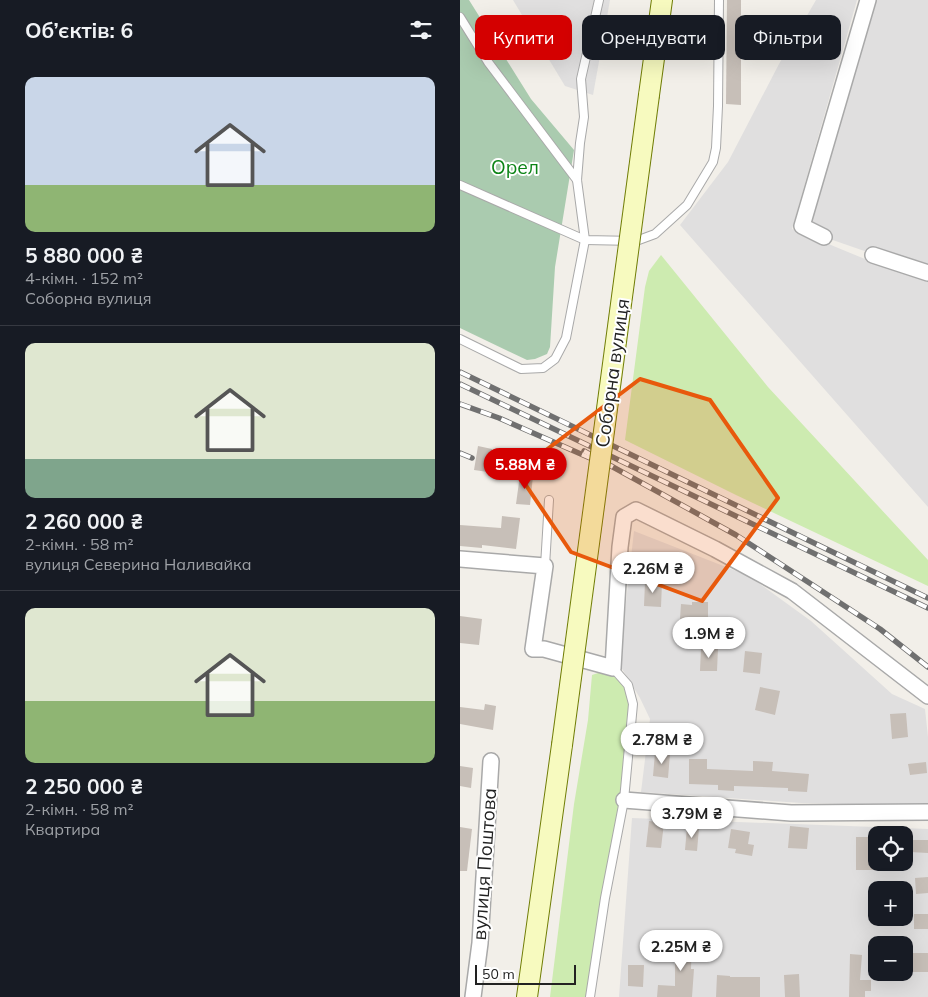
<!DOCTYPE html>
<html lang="uk">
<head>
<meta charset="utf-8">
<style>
  body { margin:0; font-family:Mulish,sans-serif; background:#20242c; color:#f1f3f6; height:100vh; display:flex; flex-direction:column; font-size:19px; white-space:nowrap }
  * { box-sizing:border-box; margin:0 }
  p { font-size:16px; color:#9ea1a6 }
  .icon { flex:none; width:28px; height:28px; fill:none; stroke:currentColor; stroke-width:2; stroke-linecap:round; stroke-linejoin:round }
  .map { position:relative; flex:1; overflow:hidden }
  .drawer { display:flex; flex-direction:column; background:#171b24; width:460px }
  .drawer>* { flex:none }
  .guide { position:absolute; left:15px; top:15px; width:378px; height:45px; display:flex; gap:10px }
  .buttons { position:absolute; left:408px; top:826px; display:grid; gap:10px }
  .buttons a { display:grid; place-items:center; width:45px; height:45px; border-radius:10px; background:#171b24; box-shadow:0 5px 20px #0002; font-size:25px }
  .scale { position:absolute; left:15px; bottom:12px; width:101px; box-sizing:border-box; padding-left:5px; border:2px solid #222; border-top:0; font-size:14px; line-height:18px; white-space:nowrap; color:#222; -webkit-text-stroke:4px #fff; paint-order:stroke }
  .price { position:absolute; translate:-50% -42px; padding:0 11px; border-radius:18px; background:#fff; color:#222; font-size:16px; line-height:32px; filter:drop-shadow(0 1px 2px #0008) }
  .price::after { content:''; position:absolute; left:50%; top:30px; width:15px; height:11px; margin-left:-8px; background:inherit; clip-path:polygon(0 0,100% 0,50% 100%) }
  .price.current { background:#d40000; color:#fff }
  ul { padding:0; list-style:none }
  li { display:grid; align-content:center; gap:10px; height:265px; padding:0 25px }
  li+li { border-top:1px solid #363941 }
  li span { display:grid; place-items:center; height:155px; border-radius:10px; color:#555 }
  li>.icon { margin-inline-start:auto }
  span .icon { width:90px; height:90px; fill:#fffc; stroke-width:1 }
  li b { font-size:21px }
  h2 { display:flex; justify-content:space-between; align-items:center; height:60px; padding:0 25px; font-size:21px }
  .tag { padding:0 18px; border-radius:10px; background:#171b24; box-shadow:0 5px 20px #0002; font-size:18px; line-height:45px }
  .tag.current { background:#d40000; color:#fff }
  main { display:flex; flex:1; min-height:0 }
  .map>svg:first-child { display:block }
  .residential { fill:#e0dfdf; fill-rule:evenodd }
  .grass { fill:#cdebb0 }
  .cemetery { fill:#aacbaf }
  .building { fill:#c7bfb8 }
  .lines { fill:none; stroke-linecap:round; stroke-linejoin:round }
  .lane-casing { stroke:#a9a9a9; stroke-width:10 }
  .street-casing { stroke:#a9a9a9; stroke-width:18 }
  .secondary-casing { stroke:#707d05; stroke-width:22 }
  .lane { stroke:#fff; stroke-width:8 }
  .street { stroke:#fff; stroke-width:15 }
  .secondary { stroke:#f7fabf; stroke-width:20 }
  .rail-casing { stroke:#707070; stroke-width:5.5 }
  .rail { stroke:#fff; stroke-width:4; stroke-dasharray:11; stroke-linecap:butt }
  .secondary-bridge-casing { stroke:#707d05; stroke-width:22; stroke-linecap:butt }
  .secondary-bridge { stroke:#f7fabf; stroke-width:20 }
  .marked { fill:#e8590c; fill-opacity:0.2; stroke:#e8590c; stroke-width:4; stroke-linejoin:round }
  .labels { text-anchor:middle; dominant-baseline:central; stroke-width:4; stroke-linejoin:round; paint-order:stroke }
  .park-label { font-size:19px; fill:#0c8416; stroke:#fff }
  .street-label { font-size:19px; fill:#222; stroke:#fff }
</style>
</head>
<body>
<main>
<section class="drawer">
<h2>Об’єктів: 6<svg class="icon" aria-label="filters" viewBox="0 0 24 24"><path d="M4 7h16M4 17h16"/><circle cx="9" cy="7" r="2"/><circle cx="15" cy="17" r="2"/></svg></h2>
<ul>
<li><span style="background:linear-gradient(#c9d6e8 70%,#8fb573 0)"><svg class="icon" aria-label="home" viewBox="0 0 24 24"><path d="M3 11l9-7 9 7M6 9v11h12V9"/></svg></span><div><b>5 880 000 ₴</b><p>4-кімн. · 152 m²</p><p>Соборна вулиця</p></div></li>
<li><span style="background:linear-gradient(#dfe7d0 75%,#7fa58c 0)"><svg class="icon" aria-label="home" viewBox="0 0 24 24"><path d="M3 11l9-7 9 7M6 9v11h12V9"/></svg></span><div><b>2 260 000 ₴</b><p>2-кімн. · 58 m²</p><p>вулиця Северина Наливайка</p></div></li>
<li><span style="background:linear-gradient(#dfe7d0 60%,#8fb573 0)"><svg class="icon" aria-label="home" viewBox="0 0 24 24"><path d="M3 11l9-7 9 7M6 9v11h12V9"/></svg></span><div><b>2 250 000 ₴</b><p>2-кімн. · 58 m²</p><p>Квартира</p></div></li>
</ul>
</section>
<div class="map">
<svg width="468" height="997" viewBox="0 0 468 997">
  <rect width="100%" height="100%" fill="#f2efe9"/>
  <g class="residential">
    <path d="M53,0H150L133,95L105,86Z"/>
    <path d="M356,0H397L332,229L422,266L468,280V507L220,225L268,162L319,64Z"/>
    <path d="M408,0H468V273L364,237L342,226Z"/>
    <path d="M174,531L289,576L351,621L432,694L465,709L468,737V806L341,803L181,792L190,719L180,698L159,664Z"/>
    <path d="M172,818L468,829V997H159ZM416,835H444V862H416ZM416,890H444V918H416ZM416,945H444V972H416Z"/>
  </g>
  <g class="grass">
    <path d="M201,255L308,387L468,560V586L276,495L165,440L185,287L189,271Z"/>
    <path d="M153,668L168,685L173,704L164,800L130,997H90L114,804L128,720L132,675Z"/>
  </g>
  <path class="cemetery" d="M0,0H9L71,99L114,150L95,267L90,347L87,354L75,359L67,360L0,328Z"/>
  <g class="building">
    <path d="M267,0H281V105L266,104Z"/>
    <path d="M18,446L32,449V452L58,456L55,474L28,469V472L14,470Z"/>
    <path d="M60,475L73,476L70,505L56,504Z"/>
    <path d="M42,516L60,518L56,549L22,545V548L0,546V525L41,528Z"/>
    <path d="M185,582L202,583L201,607L184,606Z"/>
    <path d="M232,602H248V620L220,619L221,604L232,605Z"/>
    <path d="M0,616L22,619L19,645L0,643Z"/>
    <path d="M241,648H258L257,671H240Z"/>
    <path d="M285,651L302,653L300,674L283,672Z"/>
    <path d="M300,687L320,691L315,715L295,710Z"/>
    <path d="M25,704L36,706L33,730L0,724V707L24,710Z"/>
    <path d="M446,713L448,737L432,739L430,714Z"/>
    <path d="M195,753L210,754L208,778L193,776Z"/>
    <path d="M229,759H247V769L293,771V761L313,762L312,771L349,774L347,792L328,791V788L274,786V791L258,790V785L229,784Z"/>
    <path d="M466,762L467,773L450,775L448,764Z"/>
    <path d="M0,766L13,768L11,788L0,786Z"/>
    <path d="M189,821L204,823L201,848L186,847Z"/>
    <path d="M330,826L349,828L347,849L328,848Z"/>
    <path d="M0,827L12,829L7,871H0Z"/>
    <path d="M227,827L239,828L237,851L225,850Z"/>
    <path d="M271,829L290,832L288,844L294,845L292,856L275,853L276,849L268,848Z"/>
    <rect x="396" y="837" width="17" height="33"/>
    <path d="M450,840H468V853L450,852Z"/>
    <path d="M468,877V893L456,894L455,878Z"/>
    <rect x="454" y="914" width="14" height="15"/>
    <path d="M215,939H232L231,969H234L232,997H197L198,985L215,986Z"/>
    <rect x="444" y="953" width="24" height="19"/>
    <path d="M390,954L402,955L400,980H411V991H405V997H389Z"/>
    <path d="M168,965H184L183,987L168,986Z"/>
    <path d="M339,974L340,997H325L324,975Z"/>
    <path d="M257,975L270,976V977H300V997H256Z"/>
  </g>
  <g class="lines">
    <g class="lane-casing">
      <g id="lane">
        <path d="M0,17L28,62L117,180"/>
        <path d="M0,185L125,240L176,241L195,234L227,205L253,162L256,148L258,106L259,0"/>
        <path d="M0,339L61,369L83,368L95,359L106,338L125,240L117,180L120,143L124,117L121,79L139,0"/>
        <path d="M85,566L89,500"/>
        <path d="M130,997L145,898L164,800L173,704L168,685L153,668"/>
      </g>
    </g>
    <g class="street-casing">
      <g id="street">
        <path d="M364,237L342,226L408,0"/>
        <path d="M413,255L468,273"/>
        <path d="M0,559L85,566L73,649H84L153,668L160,547L164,517L176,510L255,549L332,591L468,696"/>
        <path d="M164,800L331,813L468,812"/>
        <path d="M13,997L20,943L31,761"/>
      </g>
    </g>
    <g class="secondary-casing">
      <g id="secondary">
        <path d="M189,95L202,0"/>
        <path d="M67,997L102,745"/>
      </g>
    </g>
    <use href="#lane" class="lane"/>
    <use href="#street" class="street"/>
    <use href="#secondary" class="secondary"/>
    <g class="rail-casing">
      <g id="rail">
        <path d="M0,372L468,598"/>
        <path d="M0,384L468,608"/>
        <path d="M0,404L39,418L130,458"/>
        <path d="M124,451L276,535L420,629L468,667"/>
        <path d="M0,453L12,458"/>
      </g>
    </g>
    <use href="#rail" class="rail"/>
    <g class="secondary-bridge-casing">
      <path id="secondary-bridge" d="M102,745L189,95"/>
    </g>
    <use href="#secondary-bridge" class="secondary-bridge"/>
  </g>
  <path class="marked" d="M180,379L250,400L318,498L242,601L111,552L57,472Z"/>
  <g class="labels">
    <g class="park-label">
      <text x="55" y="167">Орел</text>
    </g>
    <g class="street-label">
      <text transform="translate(152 373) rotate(-82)">Соборна вулиця</text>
      <text transform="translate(24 864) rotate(-86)">вулиця Поштова</text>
    </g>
  </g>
</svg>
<div class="buttons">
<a><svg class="icon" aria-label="locate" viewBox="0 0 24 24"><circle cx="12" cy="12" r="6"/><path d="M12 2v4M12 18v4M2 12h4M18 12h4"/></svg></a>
<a>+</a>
<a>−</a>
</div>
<div class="scale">50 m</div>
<b class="price current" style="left:65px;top:490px">5.88M ₴</b>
<b class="price" style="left:193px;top:594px">2.26M ₴</b>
<b class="price" style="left:249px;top:659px">1.9M ₴</b>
<b class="price" style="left:202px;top:765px">2.78M ₴</b>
<b class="price" style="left:232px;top:839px">3.79M ₴</b>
<b class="price" style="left:221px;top:972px">2.25M ₴</b>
<div class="guide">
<a class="tag current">Купити</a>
<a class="tag">Орендувати</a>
<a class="tag">Фільтри</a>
</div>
</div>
</main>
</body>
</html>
